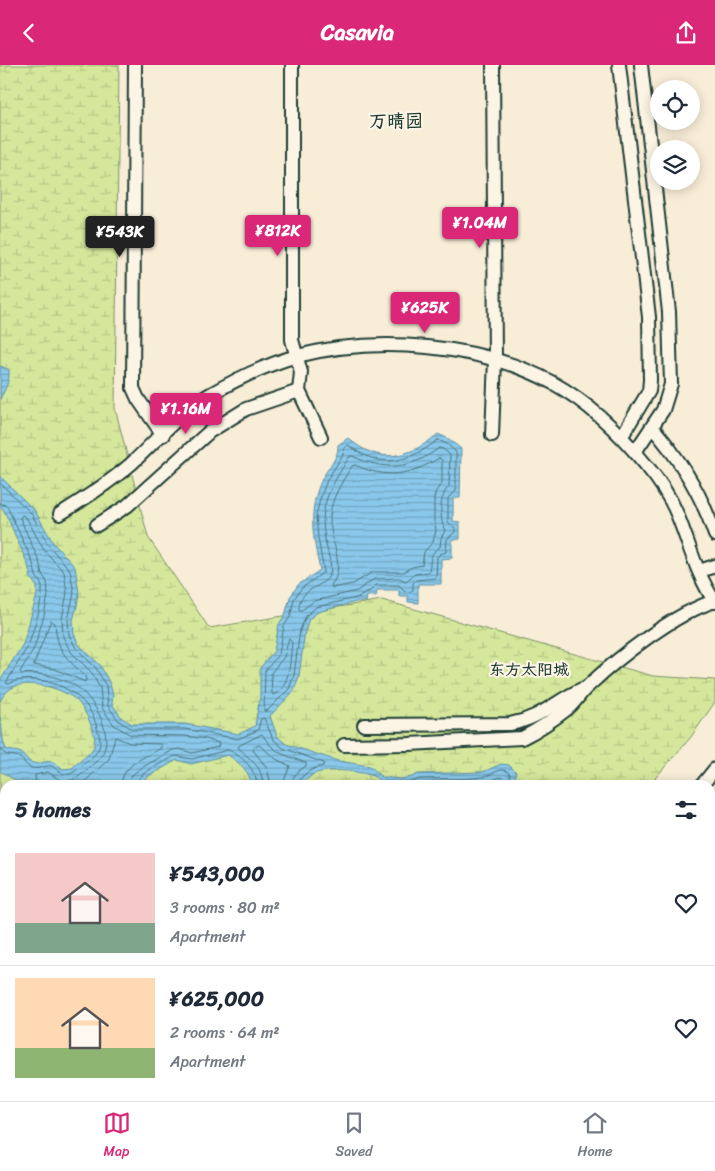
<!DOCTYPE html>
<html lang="en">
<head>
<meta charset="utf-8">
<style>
  body { margin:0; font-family:Sriracha,"LXGW WenKai TC",sans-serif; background:#f2f2f3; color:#1f2937; height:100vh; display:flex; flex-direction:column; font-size:19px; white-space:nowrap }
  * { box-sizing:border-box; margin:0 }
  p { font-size:16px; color:#747a83 }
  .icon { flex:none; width:28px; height:28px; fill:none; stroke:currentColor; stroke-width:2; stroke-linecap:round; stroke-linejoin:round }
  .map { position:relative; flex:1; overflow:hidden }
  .sheet { position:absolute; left:0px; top:715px; width:715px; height:321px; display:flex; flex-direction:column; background:#fff; border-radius:15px 15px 0 0; box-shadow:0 2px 12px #0003 }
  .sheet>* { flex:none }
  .controls { position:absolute; left:650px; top:15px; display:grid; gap:10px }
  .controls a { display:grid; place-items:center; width:50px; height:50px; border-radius:50%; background:#fff; box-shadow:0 2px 12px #0003; font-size:25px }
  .price { position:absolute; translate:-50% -42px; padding:0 11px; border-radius:5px; background:#db2777; color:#fff; font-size:16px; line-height:32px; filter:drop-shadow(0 1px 2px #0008) }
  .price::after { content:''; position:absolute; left:50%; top:30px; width:15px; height:11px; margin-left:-8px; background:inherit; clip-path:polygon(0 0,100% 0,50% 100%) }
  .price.current { background:#222; color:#fff }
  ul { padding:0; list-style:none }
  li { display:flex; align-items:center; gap:15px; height:125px; padding:0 15px }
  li+li { border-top:1px solid #e0e1e3 }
  li span { display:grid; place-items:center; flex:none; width:140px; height:100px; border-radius:0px; color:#555 }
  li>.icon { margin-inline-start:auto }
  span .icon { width:60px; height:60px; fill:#fffc; stroke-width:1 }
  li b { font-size:21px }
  h2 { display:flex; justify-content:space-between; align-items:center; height:60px; padding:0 15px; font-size:21px }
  header { display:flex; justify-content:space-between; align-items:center; height:65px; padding:0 15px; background:#db2777; color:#fff; font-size:22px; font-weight:700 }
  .menu { display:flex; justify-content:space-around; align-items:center; height:70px; border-top:1px solid #e0e1e3; background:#fff; font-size:14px; color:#747a83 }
  .menu a { display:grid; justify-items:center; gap:2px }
  .menu .current { color:#db2777 }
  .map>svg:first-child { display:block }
  .wetland { fill:url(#wetland-marsh); stroke:#7a9268 }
  .water { fill:url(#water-rules); stroke:#5f90a2 }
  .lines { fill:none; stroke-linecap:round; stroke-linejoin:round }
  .shore { stroke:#4a757d; stroke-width:1 }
  .minor-casing { stroke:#1f3d34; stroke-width:16 }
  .minor { stroke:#fcf5e5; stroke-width:12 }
  .labels { text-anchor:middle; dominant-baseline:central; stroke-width:4.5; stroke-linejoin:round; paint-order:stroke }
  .neighbourhood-label { font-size:16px; font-weight:bold; fill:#1f3d34; stroke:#fcf5e5 }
  .quarter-label { font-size:18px; font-weight:bold; fill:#1f3d34; stroke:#fcf5e5 }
</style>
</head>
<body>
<header><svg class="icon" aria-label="back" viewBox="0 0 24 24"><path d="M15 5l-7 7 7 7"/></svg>Casavia<svg class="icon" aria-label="share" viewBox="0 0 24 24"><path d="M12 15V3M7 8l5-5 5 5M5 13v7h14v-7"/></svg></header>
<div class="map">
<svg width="715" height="1036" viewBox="0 0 715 1036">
  <defs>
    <pattern id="wetland-marsh" width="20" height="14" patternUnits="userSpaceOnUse" patternTransform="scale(1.25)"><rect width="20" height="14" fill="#d5e79b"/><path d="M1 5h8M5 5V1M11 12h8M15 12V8" fill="none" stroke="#b6c786"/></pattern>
    <pattern id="water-rules" width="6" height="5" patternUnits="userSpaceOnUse" patternTransform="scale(1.25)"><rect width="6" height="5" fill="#8ac8eb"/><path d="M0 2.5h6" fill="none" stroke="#70a4bf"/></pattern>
  </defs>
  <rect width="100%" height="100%" fill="#f8edd7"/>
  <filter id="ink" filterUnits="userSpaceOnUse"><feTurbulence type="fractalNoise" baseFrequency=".02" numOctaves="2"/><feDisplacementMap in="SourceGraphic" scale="10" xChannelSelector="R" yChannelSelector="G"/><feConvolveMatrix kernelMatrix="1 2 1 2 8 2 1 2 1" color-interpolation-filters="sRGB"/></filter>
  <g filter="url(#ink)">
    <path class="wetland" d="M0,0H119L115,343L148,472L209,563L382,535L653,611L715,615V637L691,672L649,720H5V1031H467L466,1036H0Z"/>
    <g class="water">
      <path d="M1,301L9,305C10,316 5,325 0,334V302Z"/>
      <path d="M438,369L449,374L461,384L460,433H453V456L460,457V474L452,475V493L441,494V519H418V538L408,537V531H399V525H377L376,531H367L366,537H356L318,547L309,554L305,566L299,611L294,626L270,651L277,671L286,679L338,696L370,701L382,712L400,714L412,712L418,709L483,707L501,699L509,700L516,707L514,720H384C381,717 378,714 375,712C364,706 333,704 321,707C313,708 306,714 302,720H252C249,706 240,698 228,690L191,699L177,695L149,711L138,720L34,719L18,717L0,706V652C3,663 1,673 6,684C11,687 16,685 21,688C26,690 27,697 33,698C48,701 46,689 63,704L72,703C78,697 91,689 94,681C96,676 94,671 93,666C90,656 85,646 79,638C67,624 30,614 14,622C7,625 4,630 0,636V616L23,579L37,530V522L31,513L28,500L9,456L3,444L0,442V411L35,446L54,479L75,502L79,528L77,541L73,555L74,569L79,580L100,600L110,619L113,630L112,639L122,653L132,659H185L239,669L255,661L260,631V603L274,586L279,559L285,550L290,532L298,520L320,505C313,472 307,447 322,414C327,403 339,394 338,380L348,373C379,400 408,394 438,369Z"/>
      <path d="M351,1031H410L412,1036H356Z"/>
    </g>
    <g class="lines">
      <g class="shore">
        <path d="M438,375L447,379L456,387V426L448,433V457L455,463V467L447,474L446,487L440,489L437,492L436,513L416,515L413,518V525L410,527L405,526L399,520H376L370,526L364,528L360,532L316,542L306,551L300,565L294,610L289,624L267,646H264L265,606L279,589L284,561L290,552L294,534L302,523L324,507L318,473L316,451L320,434L327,415L343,390L344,383L348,380C380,405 408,398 438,375Z"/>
        <path d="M439,383L443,384L450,390L449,421C439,432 439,452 445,466L441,473L440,482C429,488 431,495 429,507L415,509L406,516L399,513L374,514L357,526L314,536L302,545H299C297,523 325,523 330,509C333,499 326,484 325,474C318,438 332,421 349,392L352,391C385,406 410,405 439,383Z"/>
        <path d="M439,393L442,395V418L436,426L434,433V456L436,465L433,477L424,487L422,500L412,502L404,507H373L353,519L332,523L331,520C347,502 329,474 330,452C331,433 342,417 352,401L355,400C386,414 410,411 439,393Z"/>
        <path d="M0,418L31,448L49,481L70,505L74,528L68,555L69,570L76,583L96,603L106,621L108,641L119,656L132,664H185L238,674L258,665L261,654L264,653L273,674L283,683L324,698L323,701C313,703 300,709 298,720"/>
        <path d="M0,438L7,441L33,498L36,511L42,520V530L38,550L28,581L6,618L9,619C17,614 29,614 38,615C66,619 90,634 97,663C99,670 102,678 98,685C94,692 86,697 81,701C68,714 64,710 52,701C45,700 39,705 32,703C25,701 25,696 20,693C13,688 5,694 0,683"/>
        <path d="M51,556L55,558C57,586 65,592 85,611L86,615L85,617L55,604L34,600Z"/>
        <path d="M289,574L292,577C290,593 291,623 273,630L272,628L271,608L284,592Z"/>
        <path d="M36,720L35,710L48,707C51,709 54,711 57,713C71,721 81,710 90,702C94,698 101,693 103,688C114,666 91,627 70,618C55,611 38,607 22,609L20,607L34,583L44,551L48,530L47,517L42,509L39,496L20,453L22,450L26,452L44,485L64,507L67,528L62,554L63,572L71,587L91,607L100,623L102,643L114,660L131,670L185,671L206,674L219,678L218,682L192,688L179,684L173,685L141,703L131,711L129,720"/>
        <path d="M81,720L109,694L115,672L130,678L161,679V683C146,692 122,699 121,720"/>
        <path d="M135,720C137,708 165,697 175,691L192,694L228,685C242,691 256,704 257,720"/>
        <path d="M263,720C262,699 250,696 238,682L240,680L262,669L269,679L280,688L306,698V701C298,706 292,710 292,720"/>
        <path d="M271,720L267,703L253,685L254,682L259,680L276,694L290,701L285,713L284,720"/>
        <path d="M387,720L389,718L412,717L419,714C440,713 462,715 482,712C492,711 502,699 510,709V720"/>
        <path d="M433,720L484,718L501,712L504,714V720"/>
      </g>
      <g class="minor-casing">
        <g id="minor">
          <path d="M135,0L133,323L138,334L163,370"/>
          <path d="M292,0V275L301,307L299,326L321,372"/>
          <path d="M619,0L649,252L650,315L649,326L622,371"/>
          <path d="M652,362C680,394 702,430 715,470"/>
          <path d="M492,370L495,294L493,0"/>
          <path d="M635,387L663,345L671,319L669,247L641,0"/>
          <path d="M60,449C84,434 109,418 131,399C156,376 180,347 209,330C235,315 268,299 297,291C376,271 480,278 553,318C589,338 620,368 646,400C658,414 670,432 677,449C689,478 697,511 715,537"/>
          <path d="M97,460L127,441L209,367L246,344L299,326"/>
          <path d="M699,506L715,501"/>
          <path d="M364,660L510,659C539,654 556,636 582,624"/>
          <path d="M344,680L409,679L522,673C538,665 553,655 567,644C575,638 580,628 588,621C619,592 675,548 715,536"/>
          <path d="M702,720L715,704"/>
          <path d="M483,1036L484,1031"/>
        </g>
      </g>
      <use href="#minor" class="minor"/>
    </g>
  </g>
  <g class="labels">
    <g class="neighbourhood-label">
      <text x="529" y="604">东方太阳城</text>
    </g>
    <g class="quarter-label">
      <text x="396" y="56">万晴园</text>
    </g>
  </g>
</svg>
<div class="controls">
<a><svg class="icon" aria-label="locate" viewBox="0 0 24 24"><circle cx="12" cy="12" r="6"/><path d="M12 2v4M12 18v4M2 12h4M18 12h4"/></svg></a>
<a><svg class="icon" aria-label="layers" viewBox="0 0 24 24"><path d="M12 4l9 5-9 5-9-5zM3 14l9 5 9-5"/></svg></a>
</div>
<b class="price" style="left:480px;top:184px">¥1.04M</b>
<b class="price" style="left:278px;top:192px">¥812K</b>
<b class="price current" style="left:120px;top:193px">¥543K</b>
<b class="price" style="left:425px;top:269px">¥625K</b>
<b class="price" style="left:186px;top:370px">¥1.16M</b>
<section class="sheet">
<h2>5 homes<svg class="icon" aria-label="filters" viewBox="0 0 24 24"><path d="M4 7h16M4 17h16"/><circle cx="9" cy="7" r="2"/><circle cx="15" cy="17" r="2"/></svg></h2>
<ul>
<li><span style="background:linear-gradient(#f6c9c9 70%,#7fa58c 0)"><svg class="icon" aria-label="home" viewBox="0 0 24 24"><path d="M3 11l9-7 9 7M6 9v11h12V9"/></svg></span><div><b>¥543,000</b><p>3 rooms · 80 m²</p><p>Apartment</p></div><svg class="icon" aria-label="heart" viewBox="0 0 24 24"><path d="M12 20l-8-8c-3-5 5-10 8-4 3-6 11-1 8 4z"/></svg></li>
<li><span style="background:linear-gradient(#ffd9b3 70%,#8fb573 0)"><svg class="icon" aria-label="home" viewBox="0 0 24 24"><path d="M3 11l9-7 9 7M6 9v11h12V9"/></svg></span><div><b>¥625,000</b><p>2 rooms · 64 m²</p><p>Apartment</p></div><svg class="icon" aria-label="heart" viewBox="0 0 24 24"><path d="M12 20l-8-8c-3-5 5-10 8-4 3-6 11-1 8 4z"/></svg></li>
</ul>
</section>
</div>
<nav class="menu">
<a class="current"><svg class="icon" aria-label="map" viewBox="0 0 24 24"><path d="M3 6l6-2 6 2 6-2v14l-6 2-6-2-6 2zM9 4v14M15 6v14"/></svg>Map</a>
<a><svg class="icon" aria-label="saved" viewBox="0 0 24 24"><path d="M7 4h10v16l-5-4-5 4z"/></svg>Saved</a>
<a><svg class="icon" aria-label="home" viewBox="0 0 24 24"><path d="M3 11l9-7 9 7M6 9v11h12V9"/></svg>Home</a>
</nav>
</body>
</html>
